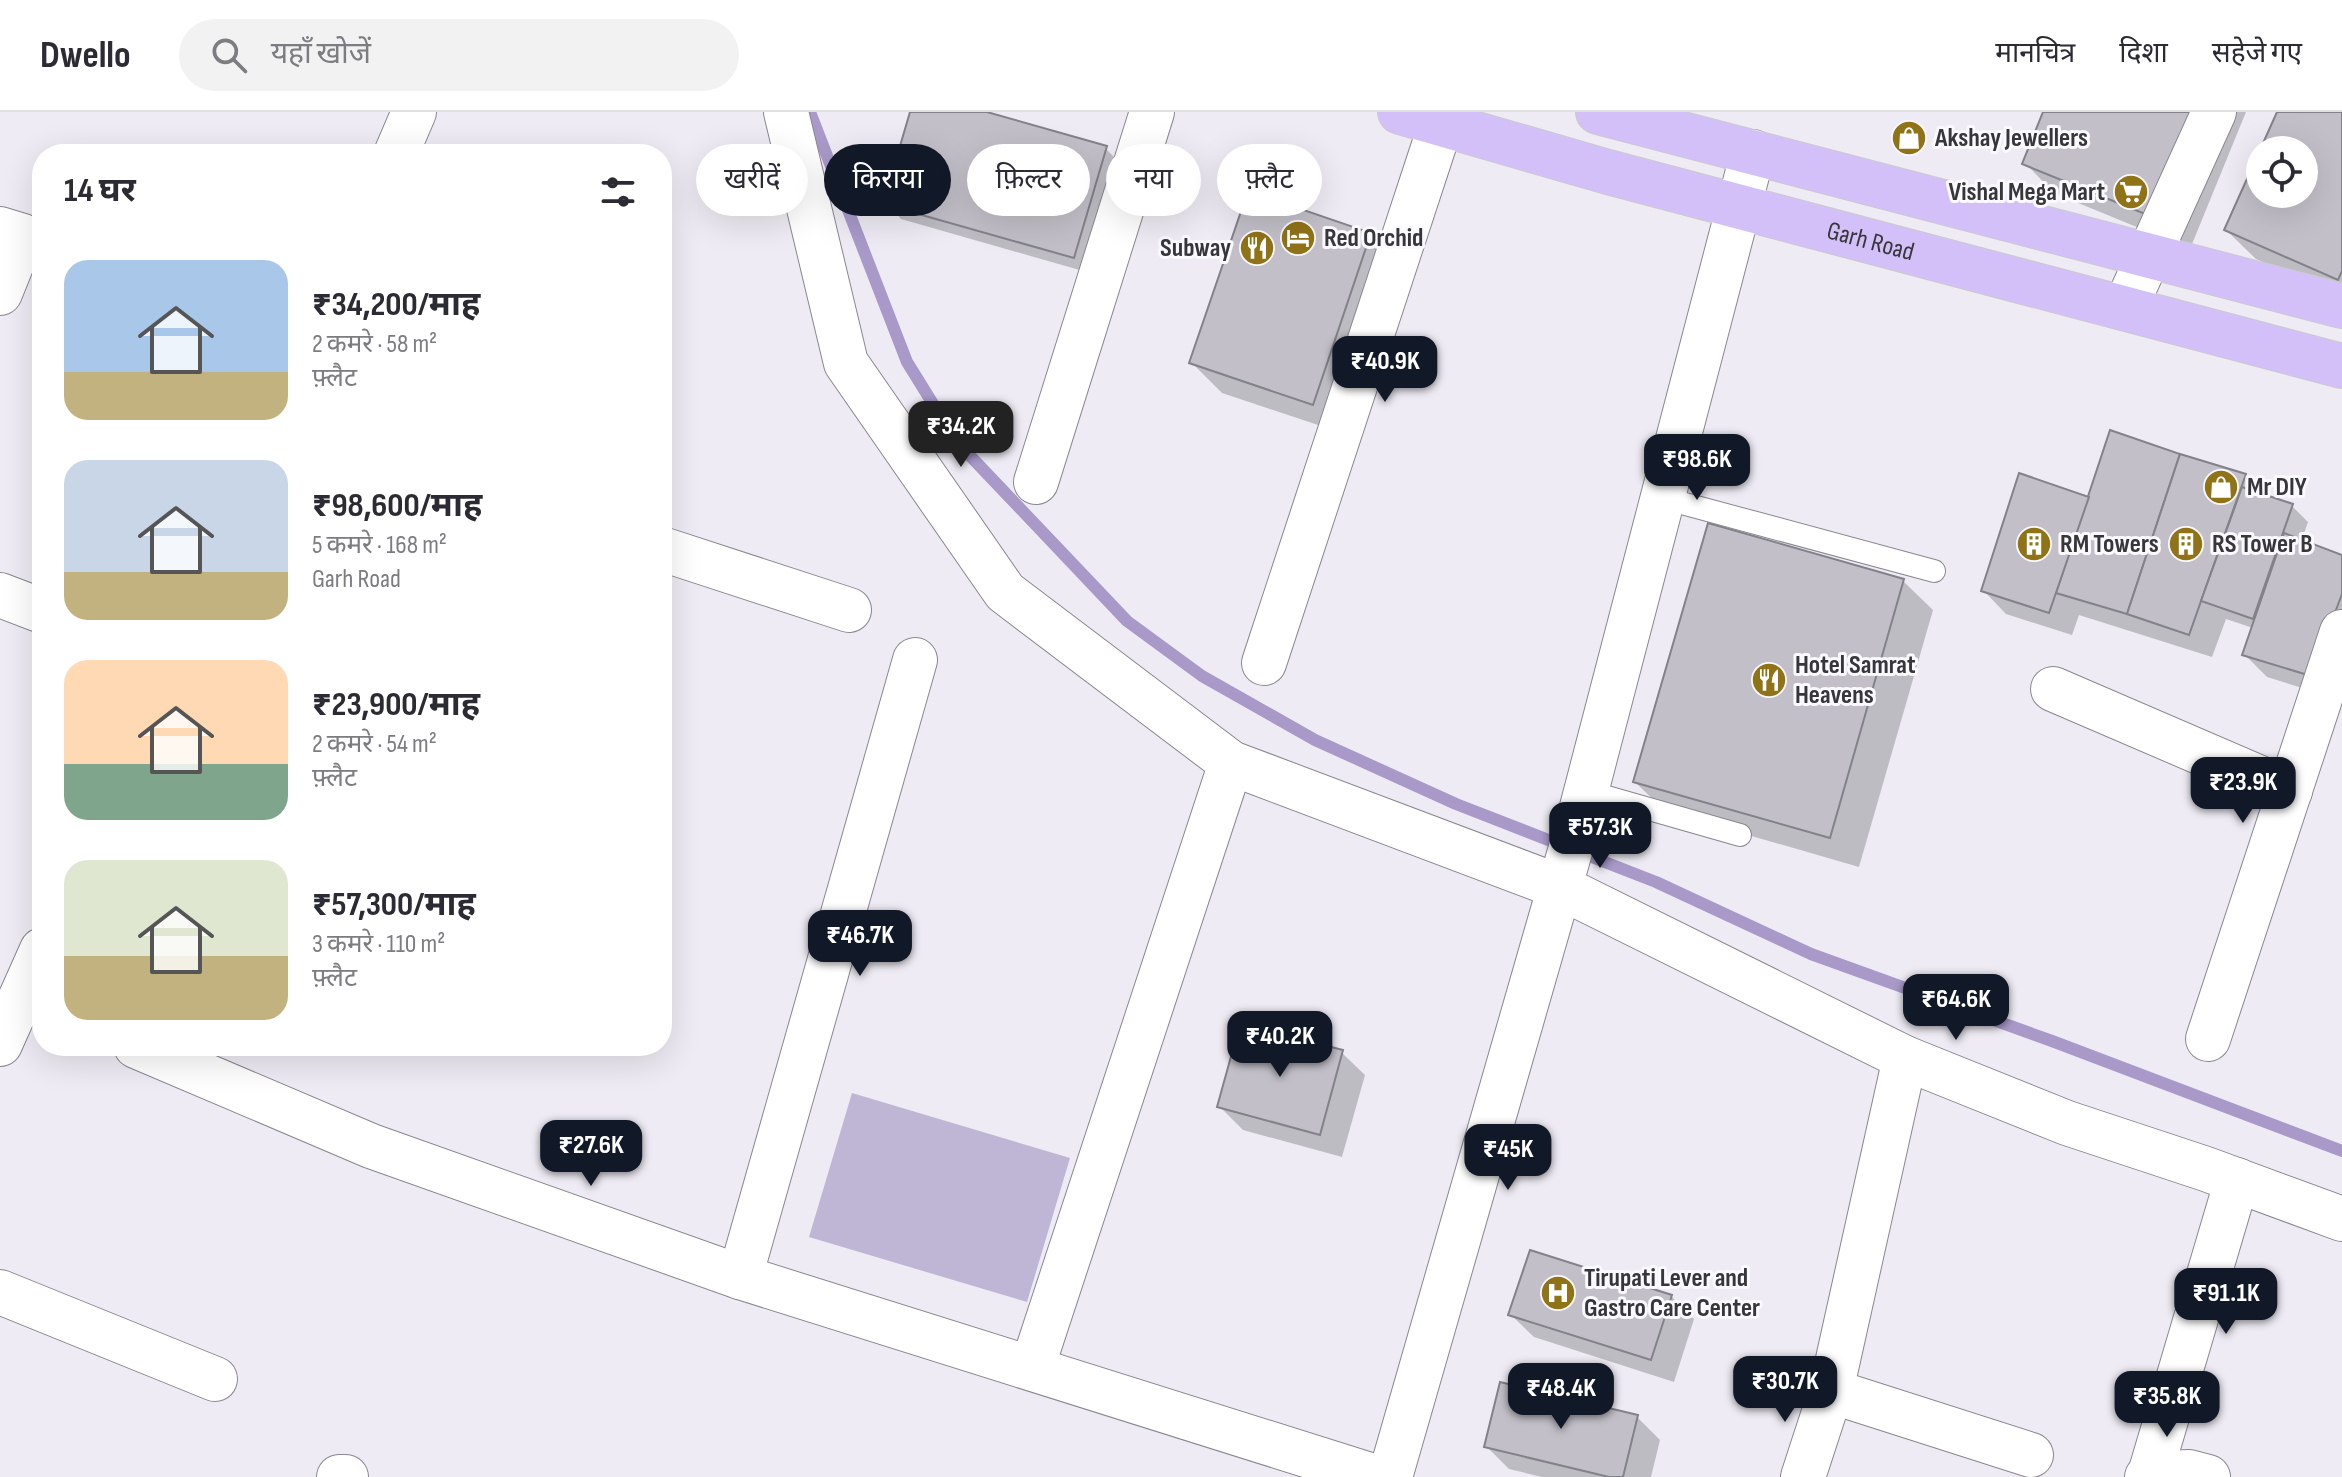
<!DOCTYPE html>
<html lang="hi">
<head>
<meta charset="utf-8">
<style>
  body { margin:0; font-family:"Sofia Sans Condensed","Noto Sans Devanagari",sans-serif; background:#f2f2f3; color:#2b2b33; height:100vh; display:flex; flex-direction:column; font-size:30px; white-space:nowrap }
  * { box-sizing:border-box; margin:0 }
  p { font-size:26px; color:#7c7c81 }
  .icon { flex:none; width:44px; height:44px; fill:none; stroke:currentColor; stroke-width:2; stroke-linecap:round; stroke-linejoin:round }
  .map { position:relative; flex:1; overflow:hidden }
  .side { position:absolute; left:32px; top:32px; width:640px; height:912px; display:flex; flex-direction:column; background:#fff; border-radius:32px; box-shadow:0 8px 32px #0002 }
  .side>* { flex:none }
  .top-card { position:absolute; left:696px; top:32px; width:760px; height:72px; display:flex; gap:16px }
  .fabs { position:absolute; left:2246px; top:24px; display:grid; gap:16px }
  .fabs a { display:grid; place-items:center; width:72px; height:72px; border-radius:50%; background:#fff; box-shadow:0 8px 32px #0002; font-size:40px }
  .price { position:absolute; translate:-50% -68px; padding:0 18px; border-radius:16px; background:#111827; color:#fff; font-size:26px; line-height:52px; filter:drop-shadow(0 2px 4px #0008) }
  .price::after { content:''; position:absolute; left:50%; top:48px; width:24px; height:18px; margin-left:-12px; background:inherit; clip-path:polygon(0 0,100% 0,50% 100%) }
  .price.active { background:#222; color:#fff }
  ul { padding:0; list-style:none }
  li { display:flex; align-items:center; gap:24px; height:200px; padding:0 32px }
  li span { display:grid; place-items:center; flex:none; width:224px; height:160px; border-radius:24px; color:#555 }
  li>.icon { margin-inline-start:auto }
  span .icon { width:96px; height:96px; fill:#fffc; stroke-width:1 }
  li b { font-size:34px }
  h2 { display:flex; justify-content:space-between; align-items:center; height:96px; padding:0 32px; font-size:34px }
  .tag { padding:0 28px; border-radius:36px; background:#fff; box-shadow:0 8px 32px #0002; font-size:28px; line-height:72px }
  .tag.active { background:#111827; color:#fff }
  header { display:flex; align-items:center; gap:48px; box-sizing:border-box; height:112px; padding:0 40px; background:#fff; border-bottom:2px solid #e1e1e2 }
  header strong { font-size:38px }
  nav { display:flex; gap:44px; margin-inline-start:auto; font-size:28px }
  .search { width:560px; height:72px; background:#f2f2f3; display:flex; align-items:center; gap:20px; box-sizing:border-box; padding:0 28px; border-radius:44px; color:#7c7c81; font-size:30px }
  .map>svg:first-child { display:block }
  .green { fill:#bfb5d5 }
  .shadow { fill:#0003 }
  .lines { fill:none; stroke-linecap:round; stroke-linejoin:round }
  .stream { stroke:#a899c9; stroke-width:12 }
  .building { fill:#c2bfc8; stroke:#838189; stroke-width:2; fill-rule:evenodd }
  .service-casing { stroke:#89878f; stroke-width:24 }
  .minor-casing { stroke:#89878f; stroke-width:46 }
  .tertiary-casing { stroke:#89878f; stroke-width:46 }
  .primary-casing { stroke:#cbcbcc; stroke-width:46 }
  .service { stroke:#fff; stroke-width:22 }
  .minor { stroke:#fff; stroke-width:44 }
  .tertiary { stroke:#fff; stroke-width:44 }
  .primary { stroke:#d4c0f8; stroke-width:44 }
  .labels { text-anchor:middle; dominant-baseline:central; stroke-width:6; stroke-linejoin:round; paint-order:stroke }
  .poi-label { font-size:26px; font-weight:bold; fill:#37363a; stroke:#faf9fe; text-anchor:start }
  .street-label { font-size:26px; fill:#37363a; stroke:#faf9fe }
</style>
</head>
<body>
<header>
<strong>Dwello</strong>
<div class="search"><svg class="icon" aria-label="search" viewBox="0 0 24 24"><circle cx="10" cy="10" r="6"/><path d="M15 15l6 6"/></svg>यहाँ खोजें</div>
<nav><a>मानचित्र</a><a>दिशा</a><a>सहेजे गए</a></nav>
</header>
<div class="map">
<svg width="2342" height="1365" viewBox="0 0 2342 1365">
  <rect width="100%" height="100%" fill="#eeebf4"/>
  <path class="green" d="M852,981L1070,1046L1027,1190L809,1125Z"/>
  <g class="shadow">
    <path d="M912,0H980L1105,36L1121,52L1090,161L901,107L886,91Z"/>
    <path d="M2046,0H2246L2190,137L2054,81L2025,51Z"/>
    <path d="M2279,0H2342V185L2256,147L2226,118L2260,42V82H2304V38H2262Z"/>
    <path d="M1370,123L1400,153L1342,321L1222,281L1192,251Z"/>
    <path d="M2245,364L2267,385L2292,394L2308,410L2301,430L2342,445V565L2334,586L2267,565L2244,542L2253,516L2226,507L2212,545L2079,503L2072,523L2006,502L1983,478L2090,387Z"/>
    <path d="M1903,469L1933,498L1859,755L1665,699L1635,670Z"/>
    <path d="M1341,940L1365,963L1342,1045L1243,1018L1220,995Z"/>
    <path d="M1671,1184L1694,1207L1674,1270L1534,1225L1510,1202Z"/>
    <path d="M1637,1305L1660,1328L1651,1365H1542L1509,1357L1486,1334Z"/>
  </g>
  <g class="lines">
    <path class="stream" d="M810,0L907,250L956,329L1127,509L1202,564L1315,628L1456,692L1656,770L1811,842L2052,929L2342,1039"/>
  </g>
  <g class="building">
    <path d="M910,0H987L1107,34L1074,146L883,92Z"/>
    <path d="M2043,0H2205L2160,108L2022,52Z"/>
    <path d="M2277,0H2342V159L2338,168L2224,118ZM2260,38H2304V82H2260Z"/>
    <path d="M1248,79L1371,121L1313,293L1189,251Z"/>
    <path d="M2110,318L2180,342L2127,502L2056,481Z"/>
    <path d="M2180,342L2246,362L2189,523L2127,502Z"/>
    <path d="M2019,361L2089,385L2049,501L1981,479Z"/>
    <path d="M2242,375L2293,392L2253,507L2201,489Z"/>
    <path d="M1708,411L1904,467L1830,726L1633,670Z"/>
    <path d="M2284,421L2342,443V482L2311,564L2242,543Z"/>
    <path d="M1240,912L1343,938L1320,1023L1217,995Z"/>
    <path d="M1530,1138L1672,1183L1651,1248L1508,1203Z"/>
    <path d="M1500,1270L1638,1303L1623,1365H1609L1484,1335Z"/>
  </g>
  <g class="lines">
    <g class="service-casing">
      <g id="service">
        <path d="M1663,386L1934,459"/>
        <path d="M1586,679L1740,723"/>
      </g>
    </g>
    <g class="minor-casing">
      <g id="minor">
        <path d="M786,0L846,251L1005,480L1231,651L1560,775L1905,946L2067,1011L2206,1057L2342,1107"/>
        <path d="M396,42L414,0"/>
        <path d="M0,117L23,124L0,181"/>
        <path d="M2125,196L2214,0"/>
        <path d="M1036,370L1152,0"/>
        <path d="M662,437L849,498"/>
        <path d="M0,483L42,499"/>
        <path d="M1264,551L1441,12"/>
        <path d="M2053,577L2290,679"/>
        <path d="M2208,927L2342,520"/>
        <path d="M0,932L42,838"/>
        <path d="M136,934L371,1034L740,1165L1376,1365"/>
        <path d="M1905,946L1831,1279L2031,1343"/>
        <path d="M740,1165L915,548"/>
        <path d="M0,1180L215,1267"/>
        <path d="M1032,1256L1231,651"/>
        <path d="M2150,1362L2237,1068"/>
        <path d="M339,1365H346"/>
        <path d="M1803,1365L1831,1279"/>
        <path d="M2147,1365L2150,1362L2189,1360L2208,1365"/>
      </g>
    </g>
    <g class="tertiary-casing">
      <path id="tertiary" d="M1390,1365L1575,722L1753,40"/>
    </g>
    <g class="primary-casing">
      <g id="primary">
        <path id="s1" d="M1400,0L1608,60L2342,254"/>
        <path d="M1598,0L2342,194"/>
      </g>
    </g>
    <use href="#service" class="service"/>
    <use href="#minor" class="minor"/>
    <use href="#tertiary" class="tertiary"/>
    <use href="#primary" class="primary"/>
  </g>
  <defs>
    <g id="shop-disc" transform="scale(1.8)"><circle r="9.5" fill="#907217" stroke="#faf9fe"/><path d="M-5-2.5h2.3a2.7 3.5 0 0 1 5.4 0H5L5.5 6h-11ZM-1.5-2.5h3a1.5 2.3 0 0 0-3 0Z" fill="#fff"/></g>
    <g id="supermarket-disc" transform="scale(1.8)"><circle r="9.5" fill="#907217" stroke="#faf9fe"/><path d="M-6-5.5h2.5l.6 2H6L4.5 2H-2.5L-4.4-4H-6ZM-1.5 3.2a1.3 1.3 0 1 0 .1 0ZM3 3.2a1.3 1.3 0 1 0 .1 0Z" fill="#fff"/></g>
    <g id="hotel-disc" transform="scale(1.8)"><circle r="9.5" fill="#907217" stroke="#faf9fe"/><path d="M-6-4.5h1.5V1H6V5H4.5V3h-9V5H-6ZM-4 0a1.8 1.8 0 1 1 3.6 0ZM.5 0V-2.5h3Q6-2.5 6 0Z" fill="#fff"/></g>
    <g id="restaurant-disc" transform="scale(1.8)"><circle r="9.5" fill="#907217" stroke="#faf9fe"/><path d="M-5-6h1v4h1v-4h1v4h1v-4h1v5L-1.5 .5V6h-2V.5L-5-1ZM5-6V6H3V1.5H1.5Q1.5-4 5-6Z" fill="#fff"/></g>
    <g id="building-disc" transform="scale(1.8)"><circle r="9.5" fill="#907217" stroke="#faf9fe"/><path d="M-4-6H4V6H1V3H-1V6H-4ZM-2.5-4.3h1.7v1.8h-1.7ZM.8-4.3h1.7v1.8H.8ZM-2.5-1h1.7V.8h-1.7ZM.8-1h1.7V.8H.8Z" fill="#fff"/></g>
    <g id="hospital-disc" transform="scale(1.8)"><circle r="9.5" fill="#907217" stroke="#faf9fe"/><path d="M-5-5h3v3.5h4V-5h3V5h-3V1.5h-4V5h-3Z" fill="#fff"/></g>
  </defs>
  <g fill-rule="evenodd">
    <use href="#shop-disc" x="1909" y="26"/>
    <use href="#supermarket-disc" x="2131" y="80"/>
    <use href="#hotel-disc" x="1298" y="126"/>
    <use href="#restaurant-disc" x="1257" y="136"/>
    <use href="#shop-disc" x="2221" y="375"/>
    <use href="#building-disc" x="2034" y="432"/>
    <use href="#building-disc" x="2186" y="432"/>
    <use href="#restaurant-disc" x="1769" y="568"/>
    <use href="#hospital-disc" x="1558" y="1181"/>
  </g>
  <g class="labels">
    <g class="poi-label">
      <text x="1935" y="26">Akshay Jewellers</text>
      <text x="2105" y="80" text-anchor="end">Vishal Mega Mart</text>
      <text x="1324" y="126">Red Orchid</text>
      <text x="1231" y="136" text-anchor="end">Subway</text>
      <text x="2247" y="375">Mr DIY</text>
      <text x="2060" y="432">RM Towers</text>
      <text x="2212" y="432">RS Tower B</text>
      <text x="1795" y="553">Hotel Samrat<tspan x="1795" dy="30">Heavens</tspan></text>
      <text x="1584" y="1166">Tirupati Lever and<tspan x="1584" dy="30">Gastro Care Center</tspan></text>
    </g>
    <g class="street-label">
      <text stroke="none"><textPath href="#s1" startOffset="488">Garh Road</textPath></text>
    </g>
  </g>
</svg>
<div class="fabs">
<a><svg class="icon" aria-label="locate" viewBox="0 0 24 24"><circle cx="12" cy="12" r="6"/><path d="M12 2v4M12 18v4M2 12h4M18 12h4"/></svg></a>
</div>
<b class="price" style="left:1385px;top:292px">₹40.9K</b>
<b class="price active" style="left:961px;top:357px">₹34.2K</b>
<b class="price" style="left:1697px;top:390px">₹98.6K</b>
<b class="price" style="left:2243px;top:713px">₹23.9K</b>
<b class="price" style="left:1600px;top:758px">₹57.3K</b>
<b class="price" style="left:860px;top:866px">₹46.7K</b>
<b class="price" style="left:1956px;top:930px">₹64.6K</b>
<b class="price" style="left:1280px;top:967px">₹40.2K</b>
<b class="price" style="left:591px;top:1076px">₹27.6K</b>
<b class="price" style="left:1508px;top:1080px">₹45K</b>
<b class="price" style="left:2226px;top:1224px">₹91.1K</b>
<b class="price" style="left:1785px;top:1312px">₹30.7K</b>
<b class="price" style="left:1561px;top:1319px">₹48.4K</b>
<b class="price" style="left:2167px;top:1327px">₹35.8K</b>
<div class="top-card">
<a class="tag">खरीदें</a>
<a class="tag active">किराया</a>
<a class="tag">फ़िल्टर</a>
<a class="tag">नया</a>
<a class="tag">फ़्लैट</a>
</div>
<section class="side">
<h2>14 घर<svg class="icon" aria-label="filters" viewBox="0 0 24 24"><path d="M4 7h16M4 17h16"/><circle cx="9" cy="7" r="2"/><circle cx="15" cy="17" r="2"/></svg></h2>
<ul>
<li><span style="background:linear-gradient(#a9c7e8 70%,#c2b280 0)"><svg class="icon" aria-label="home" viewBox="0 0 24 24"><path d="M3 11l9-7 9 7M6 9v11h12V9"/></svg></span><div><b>₹34,200/माह</b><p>2 कमरे · 58 m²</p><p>फ़्लैट</p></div></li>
<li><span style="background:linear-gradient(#c9d6e8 70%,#c2b280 0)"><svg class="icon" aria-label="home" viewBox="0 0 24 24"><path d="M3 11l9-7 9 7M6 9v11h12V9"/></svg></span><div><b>₹98,600/माह</b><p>5 कमरे · 168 m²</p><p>Garh Road</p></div></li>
<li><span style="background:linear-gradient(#ffd9b3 65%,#7fa58c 0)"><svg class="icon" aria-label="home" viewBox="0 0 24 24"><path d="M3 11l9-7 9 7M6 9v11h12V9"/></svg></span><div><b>₹23,900/माह</b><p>2 कमरे · 54 m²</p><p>फ़्लैट</p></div></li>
<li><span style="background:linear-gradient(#dfe7d0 60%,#c2b280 0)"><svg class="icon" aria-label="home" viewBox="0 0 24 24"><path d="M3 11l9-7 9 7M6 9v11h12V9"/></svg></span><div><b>₹57,300/माह</b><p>3 कमरे · 110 m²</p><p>फ़्लैट</p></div></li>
</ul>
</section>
</div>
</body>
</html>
